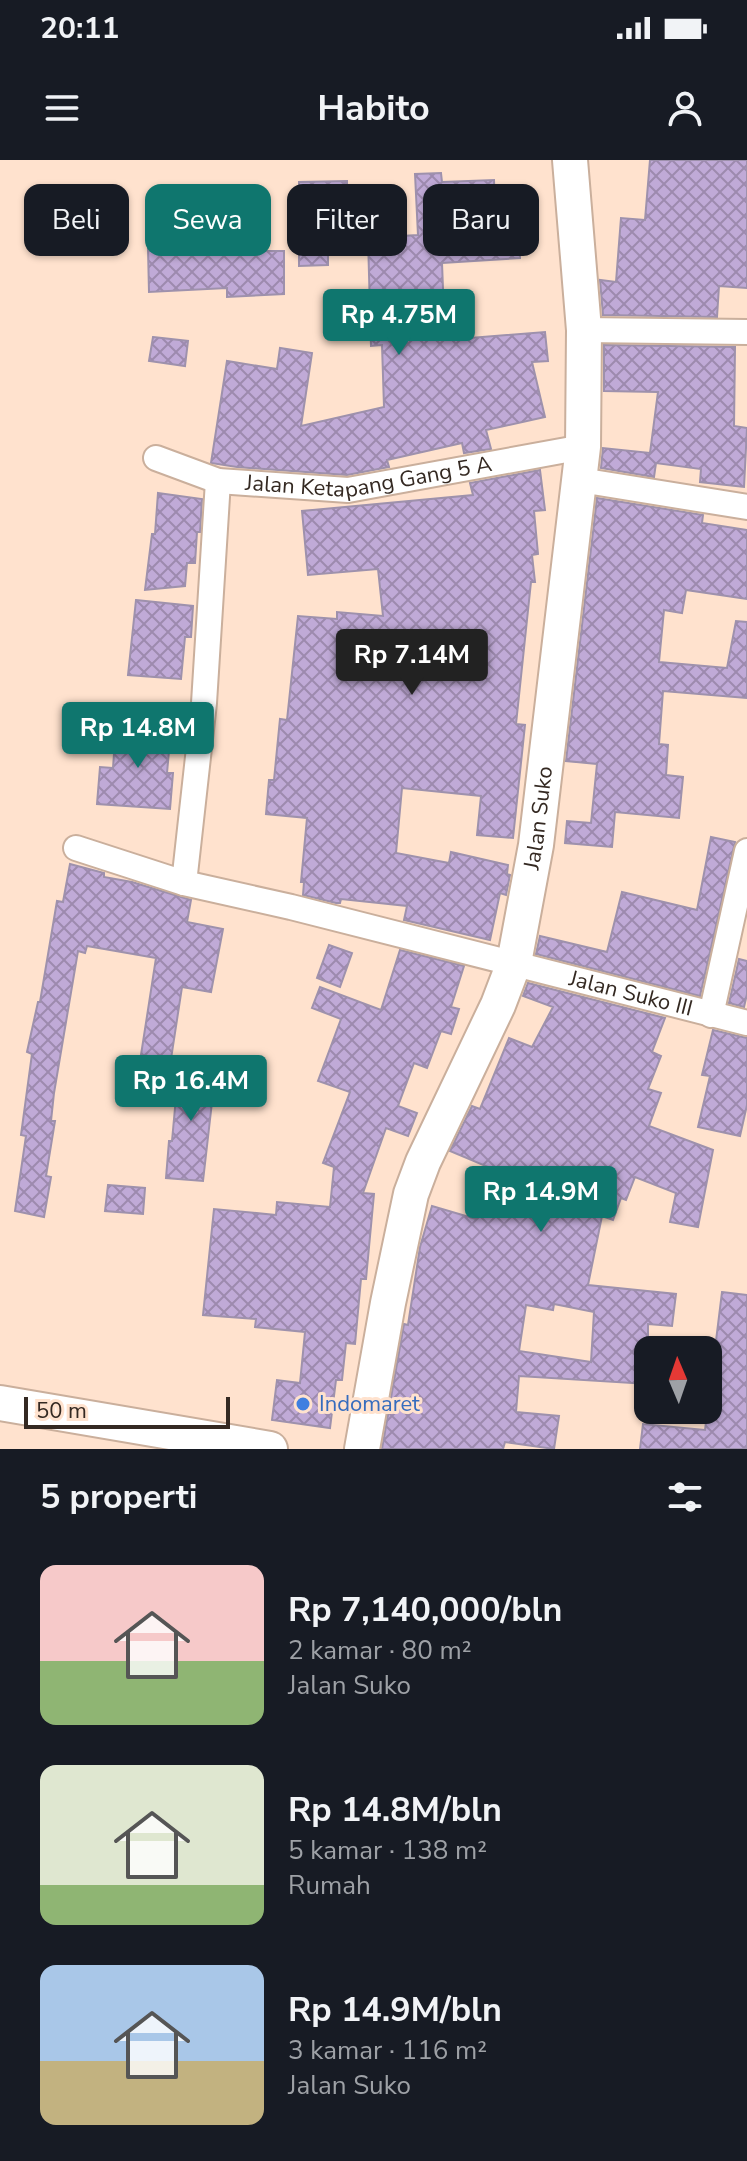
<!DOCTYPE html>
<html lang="id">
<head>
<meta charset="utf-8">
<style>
  body { margin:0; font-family:"Nunito Sans",sans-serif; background:#20242c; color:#f1f3f6; height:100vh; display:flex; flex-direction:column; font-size:30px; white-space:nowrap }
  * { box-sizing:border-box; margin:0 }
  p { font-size:26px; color:#9ea1a6 }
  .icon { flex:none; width:44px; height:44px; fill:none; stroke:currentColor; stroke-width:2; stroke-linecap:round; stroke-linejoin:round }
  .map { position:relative; height:1289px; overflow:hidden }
  .side { display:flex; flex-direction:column; background:#171b24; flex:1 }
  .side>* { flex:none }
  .banner { position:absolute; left:24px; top:24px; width:700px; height:72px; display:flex; gap:16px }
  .needle { width:52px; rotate:358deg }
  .tools { position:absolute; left:634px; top:1176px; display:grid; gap:16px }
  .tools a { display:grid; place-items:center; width:88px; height:88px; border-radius:16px; background:#171b24; box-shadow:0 2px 6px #0004; font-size:40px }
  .scale { position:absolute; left:24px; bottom:20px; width:206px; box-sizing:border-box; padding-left:8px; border:4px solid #342922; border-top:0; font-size:22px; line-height:28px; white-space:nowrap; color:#342922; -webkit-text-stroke:6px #ffe2ce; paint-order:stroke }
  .price { position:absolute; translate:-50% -68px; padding:0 18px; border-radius:8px; background:#0f766e; color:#fff; font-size:26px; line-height:52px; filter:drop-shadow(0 2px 4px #0008) }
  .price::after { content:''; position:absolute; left:50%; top:48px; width:24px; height:18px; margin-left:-12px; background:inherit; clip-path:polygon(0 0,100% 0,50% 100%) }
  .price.active { background:#222; color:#fff }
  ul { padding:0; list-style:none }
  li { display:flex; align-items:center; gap:24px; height:200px; padding:0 40px }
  li span { display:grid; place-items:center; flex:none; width:224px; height:160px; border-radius:16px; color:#555 }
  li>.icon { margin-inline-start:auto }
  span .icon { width:96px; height:96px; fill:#fffc; stroke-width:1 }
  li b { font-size:34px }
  h2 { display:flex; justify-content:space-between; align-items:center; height:96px; padding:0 40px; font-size:34px }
  .tag { padding:0 28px; border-radius:16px; background:#171b24; box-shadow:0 2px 6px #0004; font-size:28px; line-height:72px }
  .tag.active { background:#0f766e; color:#fff }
  .status { display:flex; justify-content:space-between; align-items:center; height:56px; padding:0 40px; background:#171b24; direction:ltr }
  .status svg { height:22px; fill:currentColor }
  header { display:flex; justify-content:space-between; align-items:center; height:104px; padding:0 40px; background:#171b24; font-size:36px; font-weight:700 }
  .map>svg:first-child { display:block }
  .building { fill:url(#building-cross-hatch); stroke:#9e91ac; stroke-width:2; fill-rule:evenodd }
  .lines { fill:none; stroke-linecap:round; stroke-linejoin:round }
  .street-casing { stroke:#caaf9c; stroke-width:28 }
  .secondary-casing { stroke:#caaf9c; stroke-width:38 }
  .street { stroke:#fff; stroke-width:24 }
  .secondary { stroke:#fff; stroke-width:34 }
  .shop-dot { fill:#3f7fe0; stroke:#ffe2ce; stroke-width:3 }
  .labels { text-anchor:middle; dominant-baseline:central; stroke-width:6; stroke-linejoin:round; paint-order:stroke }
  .street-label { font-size:22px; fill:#342922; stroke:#ffe2ce }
  .shop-label { font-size:22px; fill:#366cbe; stroke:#ffe2ce; text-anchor:start }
</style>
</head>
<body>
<div class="status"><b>20:11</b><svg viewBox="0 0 49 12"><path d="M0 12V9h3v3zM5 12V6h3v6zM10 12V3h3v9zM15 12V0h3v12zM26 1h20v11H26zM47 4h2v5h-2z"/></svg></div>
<header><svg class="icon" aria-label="menu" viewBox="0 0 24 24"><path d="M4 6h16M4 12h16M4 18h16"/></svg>Habito<svg class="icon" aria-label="person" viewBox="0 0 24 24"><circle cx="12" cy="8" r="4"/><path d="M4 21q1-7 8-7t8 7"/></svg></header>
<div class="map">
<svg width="747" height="1289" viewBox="0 0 747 1289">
  <defs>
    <pattern id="building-cross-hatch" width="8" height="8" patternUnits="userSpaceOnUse" patternTransform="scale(2)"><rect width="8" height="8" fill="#c0aad7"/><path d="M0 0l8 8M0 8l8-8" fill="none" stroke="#9d8aae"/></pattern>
  </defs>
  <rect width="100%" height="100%" fill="#ffe2ce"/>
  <g class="building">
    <path d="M650,0H747V128L719,126L717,157L603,155L600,120L616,122L621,58L645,60Z"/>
    <path d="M441,13L442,22L494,20L495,48L518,47L520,98L442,103L445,180L545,172L548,201L532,202L545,257L486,270L491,289L464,293L462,283L387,300L389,307L347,315L237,307L211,303L227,201L277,209L280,188L312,193L301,266L384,247L382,185L371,186L368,78L418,75L415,14Z"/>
    <path d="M347,21V67L328,68V105L299,106V22Z"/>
    <path d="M252,85V91H284V134L227,137V128L149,132L148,89L227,91V86Z"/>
    <path d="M153,177L188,181L185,206L149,201Z"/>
    <path d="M604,185L735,187L734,266L747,268L744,327L700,322L701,309L656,303L654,317L601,308L603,288L650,293L658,232L604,231Z"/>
    <path d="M540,310L545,350L534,351L538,394L532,395L535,422H531L516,564L525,565L513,678L477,675L481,636L402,628L396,693L449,703L451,692L508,705L507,714L510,715L506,735L500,733L490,780L404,760L407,746L341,739L340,743H336L303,735L304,722H301L307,658L266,654L269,620H274L280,559L287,560L298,456L337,459V452L383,456L378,409L308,415L302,351L473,335L470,323Z"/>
    <path d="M158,333L202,339L200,372H197L195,403H187L185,426L145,430L152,374H155Z"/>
    <path d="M597,338L703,355L702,363L747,370V439L686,430L682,453L664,450L659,502L727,508L736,461L747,462V538L663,531L659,584L668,585L666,615L683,617L679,658L615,652L612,687L565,683L567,661L591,663L597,604L566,601Z"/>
    <path d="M136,440L193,446L191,477H185L181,519L128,515Z"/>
    <path d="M116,565L171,569L167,613H173L170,649L97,644L100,607L113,608Z"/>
    <path d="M711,677L735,682L700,836L536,794L540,776L607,792L622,732L697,750Z"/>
    <path d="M70,704L104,713V717L132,722L191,740L187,762L223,769L211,832L182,827L171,899L141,895L156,798L87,786L85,793L78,791L54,933L51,961H55L46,1016L51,1017L44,1057L15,1051L26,976L21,975L32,894L27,892L38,842H40L57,741L63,742Z"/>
    <path d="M329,785L352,793L340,827L317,818Z"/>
    <path d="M400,790L464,806L451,847L459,849L451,874L441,871L427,908L414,903L398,946L417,953L408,976L386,968L363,1033L374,1034L366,1119H361L355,1184L346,1183L342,1220H336L330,1268L272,1260L277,1220L300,1223L305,1172L255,1167L256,1159L203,1155L214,1049L276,1055L277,1042L330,1047L334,1007L323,1003L350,932L318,921L341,859L312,848L320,827L381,850Z"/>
    <path d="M739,799L747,801V834L744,847L729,843Z"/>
    <path d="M528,823L665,858L652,892L661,896L648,929L661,933L649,966L713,990L698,1067L670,1062L676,1033L635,1017L626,1040L621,1038L613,1060L602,1056L588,1125L676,1134L672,1166L648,1164V1224L519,1216L516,1252L559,1256L554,1289L505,1282L503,1289H382L404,1164L408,1165L420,1087L432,1046L476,1059L493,1009L450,991L472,946L480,949L509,878L532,887L553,847L523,836ZM554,1144L594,1152L591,1202L519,1191L526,1145L553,1150Z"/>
    <path d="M713,870L747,878V945L740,976L698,967L710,916L702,915Z"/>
    <path d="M179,904L216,907L203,1021L166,1018L169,981H172Z"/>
    <path d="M108,1025L145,1028L143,1054L105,1051Z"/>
    <path d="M722,1132L747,1135V1289H640L643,1264L705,1270Z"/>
  </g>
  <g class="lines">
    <g class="street-casing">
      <g id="street">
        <path d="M584,170L747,172"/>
        <path id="s1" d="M156,298L218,321L348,330L583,287"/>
        <path d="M580,320L747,347"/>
        <path id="s2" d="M76,688L184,723L291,747L747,863"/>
        <path d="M184,723L204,543L218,321"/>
        <path d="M711,855L747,691"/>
      </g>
    </g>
    <g class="secondary-casing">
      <g id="secondary">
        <path d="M0,1243L270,1289"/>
        <path id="s3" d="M362,1289L388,1143L411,1034L423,1002L498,845L514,803L536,685L583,287L584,170L570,0"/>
      </g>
    </g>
    <use href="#street" class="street"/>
    <use href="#secondary" class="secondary"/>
  </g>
  <circle class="shop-dot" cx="303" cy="1244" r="8"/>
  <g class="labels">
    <g class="street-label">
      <text stroke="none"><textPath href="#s1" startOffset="218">Jalan Ketapang Gang 5 A</textPath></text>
      <text stroke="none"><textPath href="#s3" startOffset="660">Jalan Suko</textPath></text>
      <text stroke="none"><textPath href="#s2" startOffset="574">Jalan Suko III</textPath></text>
    </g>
    <g class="shop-label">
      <text x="319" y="1244">Indomaret</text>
    </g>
  </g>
</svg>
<div class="tools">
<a><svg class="needle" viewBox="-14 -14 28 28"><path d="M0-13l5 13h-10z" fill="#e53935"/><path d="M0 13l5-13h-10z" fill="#9ea1a6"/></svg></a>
</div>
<div class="scale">50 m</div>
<b class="price" style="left:399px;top:197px">Rp 4.75M</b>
<b class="price active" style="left:412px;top:537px">Rp 7.14M</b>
<b class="price" style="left:138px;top:610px">Rp 14.8M</b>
<b class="price" style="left:191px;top:963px">Rp 16.4M</b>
<b class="price" style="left:541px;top:1074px">Rp 14.9M</b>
<div class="banner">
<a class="tag">Beli</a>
<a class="tag active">Sewa</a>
<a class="tag">Filter</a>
<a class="tag">Baru</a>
</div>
</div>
<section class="side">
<h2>5 properti<svg class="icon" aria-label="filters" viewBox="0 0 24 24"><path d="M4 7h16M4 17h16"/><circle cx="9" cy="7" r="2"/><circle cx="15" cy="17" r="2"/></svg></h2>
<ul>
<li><span style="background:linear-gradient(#f6c9c9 60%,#8fb573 0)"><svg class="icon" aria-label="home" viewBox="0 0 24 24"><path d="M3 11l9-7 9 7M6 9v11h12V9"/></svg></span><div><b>Rp 7,140,000/bln</b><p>2 kamar · 80 m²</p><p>Jalan Suko</p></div></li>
<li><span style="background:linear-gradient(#dfe7d0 75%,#8fb573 0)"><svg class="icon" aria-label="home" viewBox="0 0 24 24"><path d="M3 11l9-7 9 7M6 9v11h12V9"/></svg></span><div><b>Rp 14.8M/bln</b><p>5 kamar · 138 m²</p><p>Rumah</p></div></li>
<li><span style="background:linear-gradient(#a9c7e8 60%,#c2b280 0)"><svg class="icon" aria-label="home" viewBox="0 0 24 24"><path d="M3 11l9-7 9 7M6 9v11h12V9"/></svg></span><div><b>Rp 14.9M/bln</b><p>3 kamar · 116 m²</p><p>Jalan Suko</p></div></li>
</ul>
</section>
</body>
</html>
